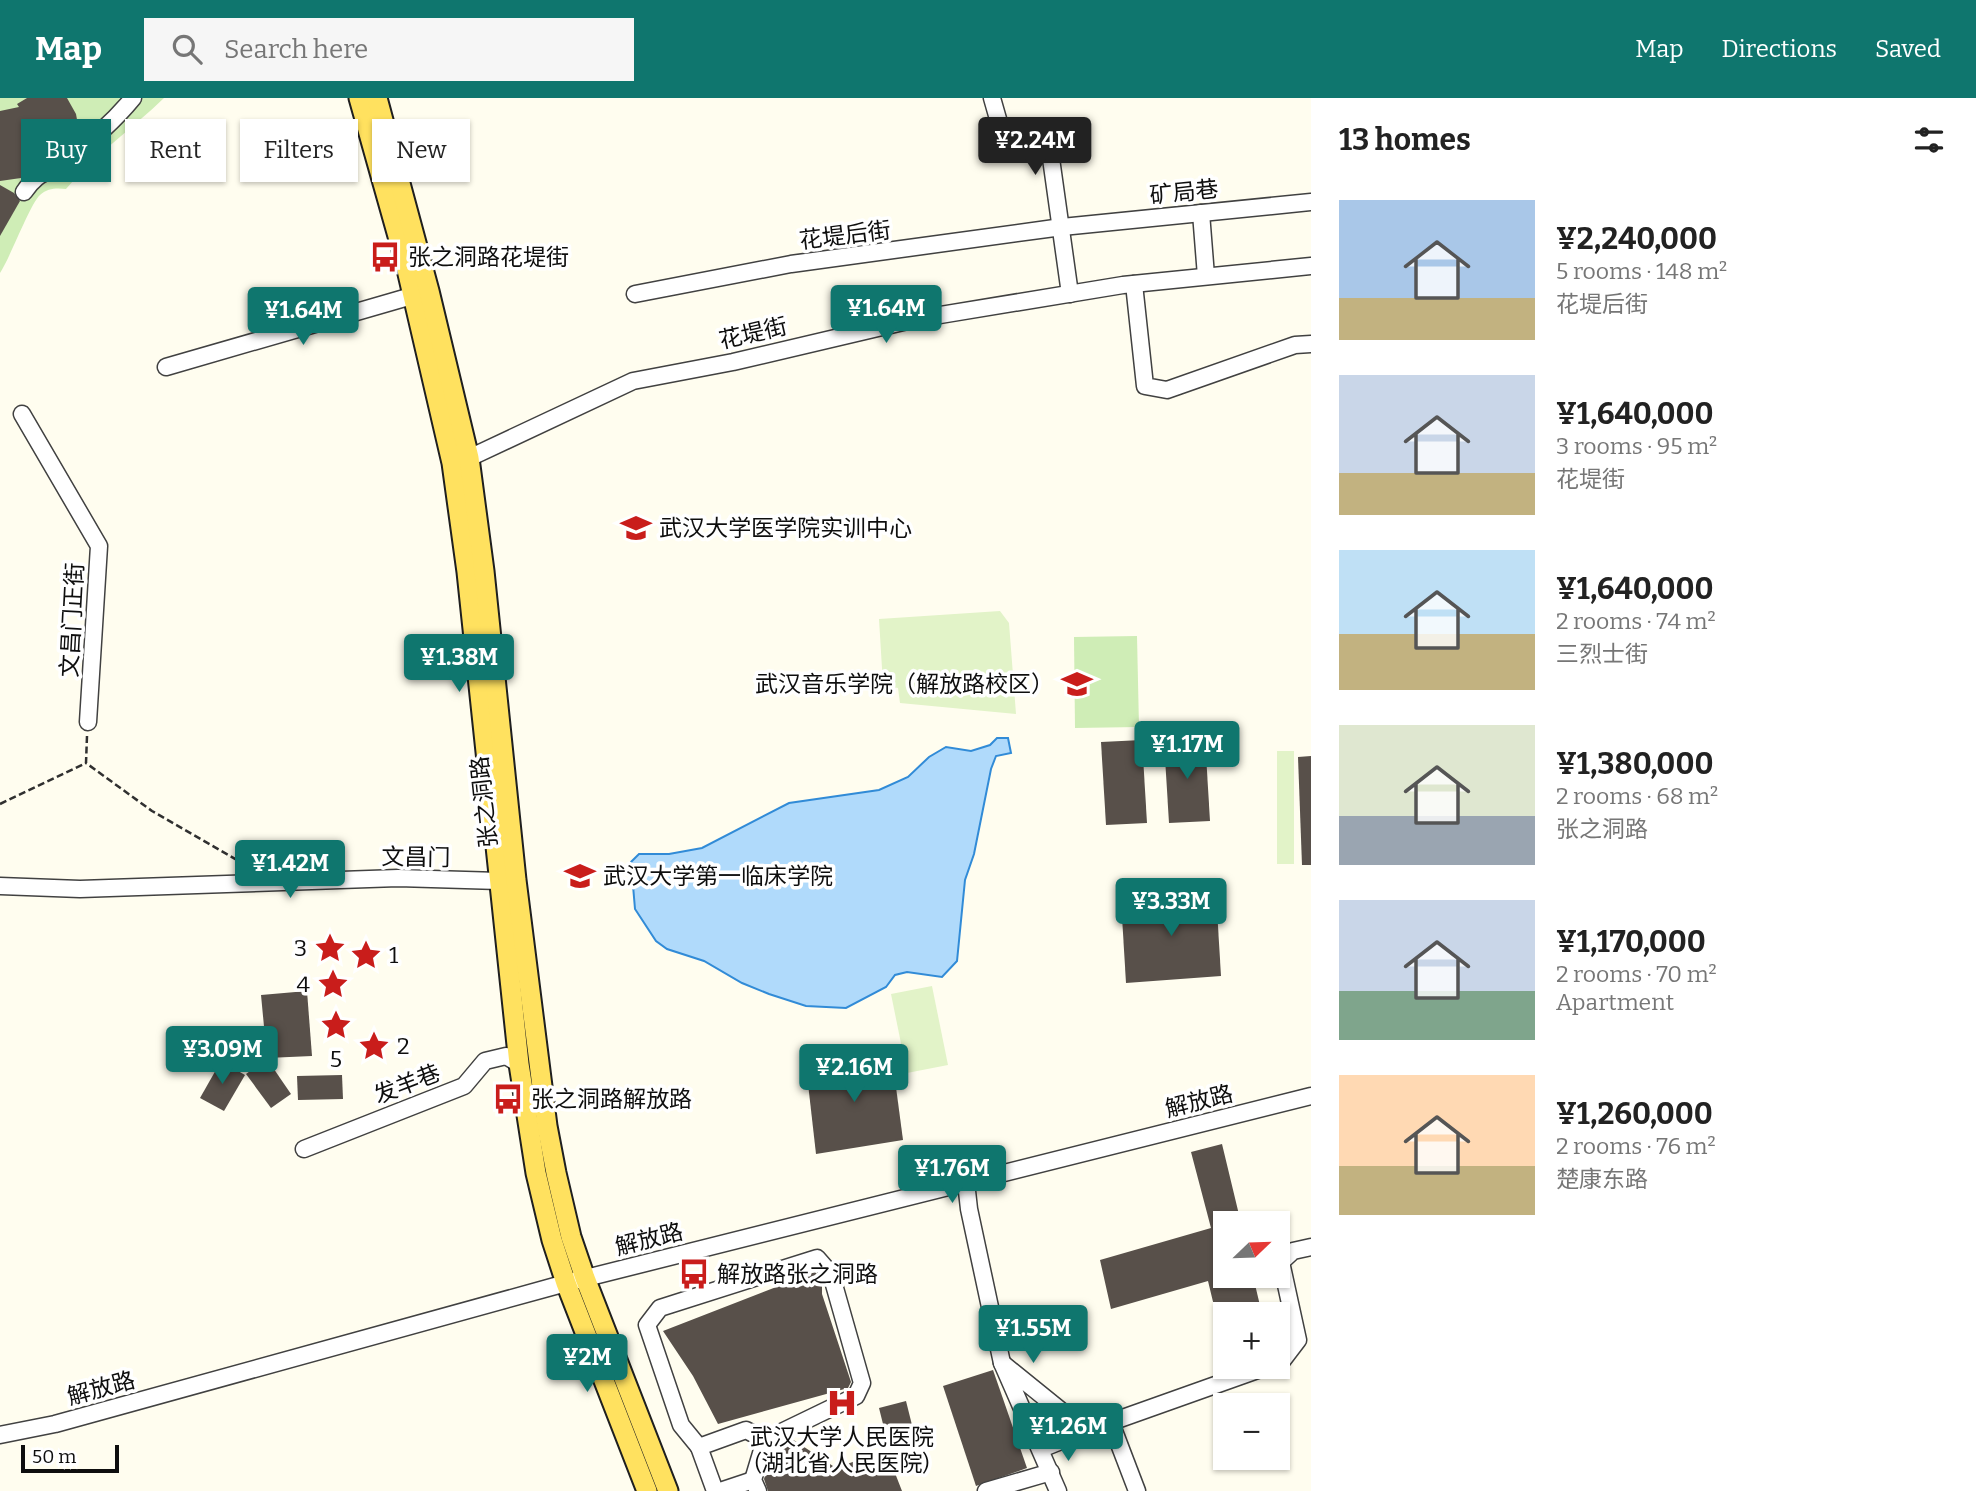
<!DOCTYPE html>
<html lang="en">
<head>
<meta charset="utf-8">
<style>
  body { margin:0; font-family:Bitter,"Noto Sans SC",serif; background:#f6f6f6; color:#222; height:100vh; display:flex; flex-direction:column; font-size:26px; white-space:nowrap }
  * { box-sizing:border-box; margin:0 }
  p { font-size:23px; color:#767676 }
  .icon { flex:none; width:38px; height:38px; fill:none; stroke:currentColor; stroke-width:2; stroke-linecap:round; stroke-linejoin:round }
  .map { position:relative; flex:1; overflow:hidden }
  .details { display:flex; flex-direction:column; background:#fff; width:665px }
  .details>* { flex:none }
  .guide { position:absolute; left:21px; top:21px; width:665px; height:63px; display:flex; gap:14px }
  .needle { width:46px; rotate:67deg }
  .tools { position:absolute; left:1213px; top:1113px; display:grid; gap:14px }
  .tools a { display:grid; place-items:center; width:77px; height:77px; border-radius:0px; background:#fff; box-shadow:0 2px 5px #0004; font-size:35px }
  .scale { position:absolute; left:21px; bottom:18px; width:98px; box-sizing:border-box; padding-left:7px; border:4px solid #0e0e0e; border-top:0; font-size:19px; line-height:24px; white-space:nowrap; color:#0e0e0e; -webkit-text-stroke:5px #fff; paint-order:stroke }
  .price { position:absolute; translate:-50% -60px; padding:0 16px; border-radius:7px; background:#0f766e; color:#fff; font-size:23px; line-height:46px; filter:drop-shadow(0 2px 4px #0008) }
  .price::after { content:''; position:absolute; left:50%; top:42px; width:21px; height:16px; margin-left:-10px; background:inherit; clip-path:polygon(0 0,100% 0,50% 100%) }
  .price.selected { background:#222; color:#fff }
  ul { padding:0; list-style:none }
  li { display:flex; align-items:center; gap:21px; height:175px; padding:0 28px }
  li span { display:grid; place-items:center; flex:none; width:196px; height:140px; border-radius:0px; color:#555 }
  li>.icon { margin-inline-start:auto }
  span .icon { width:84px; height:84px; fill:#fffc; stroke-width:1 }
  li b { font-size:30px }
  h2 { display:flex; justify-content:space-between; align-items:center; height:84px; padding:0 28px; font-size:30px }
  .tag { padding:0 24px; border-radius:0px; background:#fff; box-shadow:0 2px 5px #0004; font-size:24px; line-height:63px }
  .tag.selected { background:#0f766e; color:#fff }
  header { display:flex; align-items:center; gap:42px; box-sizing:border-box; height:98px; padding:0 35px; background:#0f766e; color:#fff }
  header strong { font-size:33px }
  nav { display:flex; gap:38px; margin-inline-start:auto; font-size:24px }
  .search { width:490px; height:63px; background:#f6f6f6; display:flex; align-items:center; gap:18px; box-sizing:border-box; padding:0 24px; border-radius:0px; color:#767676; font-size:26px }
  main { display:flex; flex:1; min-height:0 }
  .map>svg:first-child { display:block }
  .green { fill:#cfedb6 }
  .pitch { fill:#e2f3c8 }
  .water { fill:#b0dafb; stroke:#318bd7; stroke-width:2 }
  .building { fill:#58504a }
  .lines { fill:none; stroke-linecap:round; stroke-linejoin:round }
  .minor-casing { stroke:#414141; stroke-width:19 }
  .major-casing { stroke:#1f1f1f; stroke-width:23 }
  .path { stroke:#303030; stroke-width:2.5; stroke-dasharray:7 3.5; stroke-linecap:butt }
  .minor { stroke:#fff; stroke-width:16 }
  .major { stroke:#ffe15f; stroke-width:19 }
  .labels { text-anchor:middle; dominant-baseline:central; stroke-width:7; stroke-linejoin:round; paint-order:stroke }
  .street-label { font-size:23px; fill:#0e0e0e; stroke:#fff }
  .poi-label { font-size:23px; fill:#0e0e0e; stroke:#fff; text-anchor:start }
</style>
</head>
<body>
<header>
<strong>Map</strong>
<div class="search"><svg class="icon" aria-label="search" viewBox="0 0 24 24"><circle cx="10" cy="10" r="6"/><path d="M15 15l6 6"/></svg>Search here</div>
<nav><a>Map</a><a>Directions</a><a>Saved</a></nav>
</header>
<main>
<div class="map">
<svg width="1311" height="1393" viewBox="0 0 1311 1393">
  <rect width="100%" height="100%" fill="#fffdef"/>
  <g class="green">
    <path d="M0,0H164C132,31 94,57 66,91C56,90 48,90 40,97C30,106 11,158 0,175Z"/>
    <path d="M1137,538L1139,629L1075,630L1074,539Z"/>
  </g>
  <g class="pitch">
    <path d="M1000,513L1009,525L1016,616L900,605L898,590L883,587L879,521Z"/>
    <rect x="1277" y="653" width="17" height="113"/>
    <path d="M932,888L948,967L907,975L891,896Z"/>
  </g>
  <path class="water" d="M997,640H1008L1011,655L996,658L991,671L974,756L965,782L957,863L942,879L907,874L895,877L886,889L846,910L806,908L769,896L742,885L704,863L667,851L656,843L635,811L631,764L639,756H669L702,750L789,705L879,692L908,679L929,659L946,649L971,653L990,647Z"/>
  <g class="building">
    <path d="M27,0H67L76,16L80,38L43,63L37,56L32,70L21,80L0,83V13L19,9L17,6Z"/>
    <path d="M0,87L14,95L20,103L0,138Z"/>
    <path d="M1205,640L1210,723L1169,725L1164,643Z"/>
    <path d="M1142,642L1147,725L1106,727L1101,644Z"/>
    <path d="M1311,658V767H1302L1298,659Z"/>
    <path d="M1216,795L1221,878L1126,885L1121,802Z"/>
    <path d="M307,893L312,958L267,960L261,897Z"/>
    <path d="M217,938L218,964L177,967L176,940Z"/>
    <path d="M892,959L903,1042L816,1056L806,968Z"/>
    <path d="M267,961L291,996L271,1010L246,976Z"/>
    <path d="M221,963L245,977L224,1013L200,1000Z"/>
    <path d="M342,977L343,1001L298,1002L297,978Z"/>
    <path d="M1222,1046L1241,1125H1225V1178H1253L1262,1216H1225V1236L1221,1237L1208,1183L1111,1211L1100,1162L1211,1130L1191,1054Z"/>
    <path d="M815,1174L822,1181V1196L851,1284L848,1290L718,1326L693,1278L663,1233Z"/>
    <path d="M993,1272L1027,1370L976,1388L943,1288Z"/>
    <path d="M906,1303L915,1339L888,1346L879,1310Z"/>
    <path d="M792,1341L836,1370L886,1352L902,1393H768L764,1381L770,1361L785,1344Z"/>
  </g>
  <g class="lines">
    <g class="minor-casing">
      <g id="minor">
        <path d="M992,0L1006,49L1048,39L1070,196"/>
        <path d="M24,94C38,73 48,75 67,61C90,44 115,22 133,0"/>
        <path d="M1201,115L1206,178"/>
        <path d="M1134,186L1145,288L1167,292L1295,247L1311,246"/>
        <path d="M635,196L791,166L1062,129L1311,104"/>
        <path d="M166,269L422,195"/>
        <path d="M22,316L99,448L88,624"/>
        <path d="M469,360L633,283L733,264L916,221L1123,187L1311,168"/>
        <path d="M0,788L80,791L398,780L499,783"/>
        <path d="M304,1051L464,988L485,963L506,958L519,966"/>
        <path d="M966,1084L969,1111L1002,1265"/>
        <path d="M1278,1265L1282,1263L1298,1242L1281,1164L1293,1153L1311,1149"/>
        <path d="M1111,1325L1137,1393"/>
        <path d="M1086,1333L1266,1269"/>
        <path d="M0,1337L55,1326L566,1185L1311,998"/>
        <path d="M699,1349L681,1327L647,1227L660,1210L817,1160L831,1176L862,1285L856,1298L765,1342"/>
        <path d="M1041,1351L1086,1333L1002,1265L1058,1393"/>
        <path d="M715,1393L699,1349L746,1332L765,1342L753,1382L758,1393"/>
        <path d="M720,1393L753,1382"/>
        <path d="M986,1393L1051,1374"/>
      </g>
    </g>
    <g class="major-casing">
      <g id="major">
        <path d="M359,0L405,163L452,365L467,474L519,966L536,1075L552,1142L566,1185L647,1393"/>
        <path d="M377,0L429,193L469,360L484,473L516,782L547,1028L556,1075L571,1139L585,1180L668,1393"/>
      </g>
    </g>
    <g class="path">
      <path d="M87,638L86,665L152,713L249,769"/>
      <path d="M0,706L86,665"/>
    </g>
    <use href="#minor" class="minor"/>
    <use href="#major" class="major"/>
  </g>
  <defs>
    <g id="bus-bare" transform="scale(2.415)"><path d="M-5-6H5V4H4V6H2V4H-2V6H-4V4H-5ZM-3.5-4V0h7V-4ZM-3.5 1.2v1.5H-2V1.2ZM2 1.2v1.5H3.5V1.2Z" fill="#c91d1b" stroke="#fff" stroke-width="2.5" paint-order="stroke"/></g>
    <g id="university-bare" transform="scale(2.415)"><path d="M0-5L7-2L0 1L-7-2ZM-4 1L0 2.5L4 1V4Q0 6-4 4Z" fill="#c91d1b" stroke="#fff" stroke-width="2.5" paint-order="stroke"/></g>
    <g id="sight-bare" transform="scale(2.415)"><path d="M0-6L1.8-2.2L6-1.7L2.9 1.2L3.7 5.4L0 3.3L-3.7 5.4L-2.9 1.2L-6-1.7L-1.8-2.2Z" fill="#c91d1b" stroke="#fff" stroke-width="2.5" paint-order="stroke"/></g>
    <g id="hospital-bare" transform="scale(2.415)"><path d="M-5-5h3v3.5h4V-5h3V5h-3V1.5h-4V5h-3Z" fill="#c91d1b" stroke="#fff" stroke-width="2.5" paint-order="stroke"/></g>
  </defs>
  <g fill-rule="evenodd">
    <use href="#bus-bare" x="385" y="159"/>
    <use href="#university-bare" x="636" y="430"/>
    <use href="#university-bare" x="1077" y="586"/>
    <use href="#university-bare" x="580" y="778"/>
    <use href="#sight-bare" x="330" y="850"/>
    <use href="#sight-bare" x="366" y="857"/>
    <use href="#sight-bare" x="333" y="886"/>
    <use href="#sight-bare" x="336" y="927"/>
    <use href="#sight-bare" x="374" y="948"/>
    <use href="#bus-bare" x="508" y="1001"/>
    <use href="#bus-bare" x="694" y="1176"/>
    <use href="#hospital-bare" x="842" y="1305"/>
  </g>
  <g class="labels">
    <g class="street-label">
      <text transform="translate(1184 94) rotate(-6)">矿局巷</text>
      <text transform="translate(845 137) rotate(-7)">花堤后街</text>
      <text transform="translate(753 235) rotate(-13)">花堤街</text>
      <text transform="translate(72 522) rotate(-87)">文昌门正街</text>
      <text transform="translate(484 704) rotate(-96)">张之洞路</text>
      <text transform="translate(416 759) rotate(1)">文昌门</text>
      <text transform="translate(407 986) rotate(-21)">发羊巷</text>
      <text transform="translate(1199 1003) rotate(-14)">解放路</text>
      <text transform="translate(649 1141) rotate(-14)">解放路</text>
      <text transform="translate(101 1290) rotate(-15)">解放路</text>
    </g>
    <g class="poi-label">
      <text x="408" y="159">张之洞路花堤街</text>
      <text x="659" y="430">武汉大学医学院实训中心</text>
      <text x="1054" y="586" text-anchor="end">武汉音乐学院（解放路校区）</text>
      <text x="603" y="778">武汉大学第一临床学院</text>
      <text x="307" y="850" text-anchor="end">3</text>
      <text x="389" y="857">1</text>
      <text x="310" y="886" text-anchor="end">4</text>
      <text x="397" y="948">2</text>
      <text x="336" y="961" text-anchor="middle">5</text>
      <text x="531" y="1001">张之洞路解放路</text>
      <text x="717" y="1176">解放路张之洞路</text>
      <text x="842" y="1339" text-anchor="middle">武汉大学人民医院<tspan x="842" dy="26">(湖北省人民医院)</tspan></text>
    </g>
  </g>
</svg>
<div class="tools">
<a><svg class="needle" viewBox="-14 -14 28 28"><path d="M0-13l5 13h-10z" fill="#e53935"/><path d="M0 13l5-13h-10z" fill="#767676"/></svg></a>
<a>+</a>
<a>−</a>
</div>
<div class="scale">50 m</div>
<b class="price selected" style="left:1035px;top:79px">¥2.24M</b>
<b class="price" style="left:886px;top:247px">¥1.64M</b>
<b class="price" style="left:303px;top:249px">¥1.64M</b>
<b class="price" style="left:459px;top:596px">¥1.38M</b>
<b class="price" style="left:1187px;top:683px">¥1.17M</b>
<b class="price" style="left:290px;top:802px">¥1.42M</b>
<b class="price" style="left:1171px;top:840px">¥3.33M</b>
<b class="price" style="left:222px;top:988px">¥3.09M</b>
<b class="price" style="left:854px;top:1006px">¥2.16M</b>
<b class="price" style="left:952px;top:1107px">¥1.76M</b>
<b class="price" style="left:1033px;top:1267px">¥1.55M</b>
<b class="price" style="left:587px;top:1296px">¥2M</b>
<b class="price" style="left:1068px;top:1365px">¥1.26M</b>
<div class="guide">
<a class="tag selected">Buy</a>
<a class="tag">Rent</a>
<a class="tag">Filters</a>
<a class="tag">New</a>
</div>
</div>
<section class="details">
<h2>13 homes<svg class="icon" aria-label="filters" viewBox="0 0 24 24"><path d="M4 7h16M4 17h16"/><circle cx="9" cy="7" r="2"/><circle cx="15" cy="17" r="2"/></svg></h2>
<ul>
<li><span style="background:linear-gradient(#a9c7e8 70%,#c2b280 0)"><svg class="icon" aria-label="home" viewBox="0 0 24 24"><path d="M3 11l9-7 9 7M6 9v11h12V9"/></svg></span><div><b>¥2,240,000</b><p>5 rooms · 148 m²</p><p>花堤后街</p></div></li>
<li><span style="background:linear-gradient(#c9d6e8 70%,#c2b280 0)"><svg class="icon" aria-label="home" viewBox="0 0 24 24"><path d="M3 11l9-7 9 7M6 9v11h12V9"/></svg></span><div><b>¥1,640,000</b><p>3 rooms · 95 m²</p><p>花堤街</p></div></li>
<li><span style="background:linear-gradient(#bfe0f5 60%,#c2b280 0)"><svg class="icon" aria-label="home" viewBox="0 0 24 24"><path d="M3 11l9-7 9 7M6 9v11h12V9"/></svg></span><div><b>¥1,640,000</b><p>2 rooms · 74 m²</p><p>三烈士街</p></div></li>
<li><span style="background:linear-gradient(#dfe7d0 65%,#9aa5b1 0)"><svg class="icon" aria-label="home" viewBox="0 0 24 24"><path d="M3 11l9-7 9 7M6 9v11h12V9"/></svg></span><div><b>¥1,380,000</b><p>2 rooms · 68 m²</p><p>张之洞路</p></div></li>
<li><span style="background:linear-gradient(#c9d6e8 65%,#7fa58c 0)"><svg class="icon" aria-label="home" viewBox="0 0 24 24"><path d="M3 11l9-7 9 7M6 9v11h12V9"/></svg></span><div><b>¥1,170,000</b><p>2 rooms · 70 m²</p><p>Apartment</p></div></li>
<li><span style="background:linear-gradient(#ffd9b3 65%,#c2b280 0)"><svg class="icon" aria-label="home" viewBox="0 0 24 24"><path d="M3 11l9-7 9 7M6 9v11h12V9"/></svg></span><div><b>¥1,260,000</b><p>2 rooms · 76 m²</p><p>楚康东路</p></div></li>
</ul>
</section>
</main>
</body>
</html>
